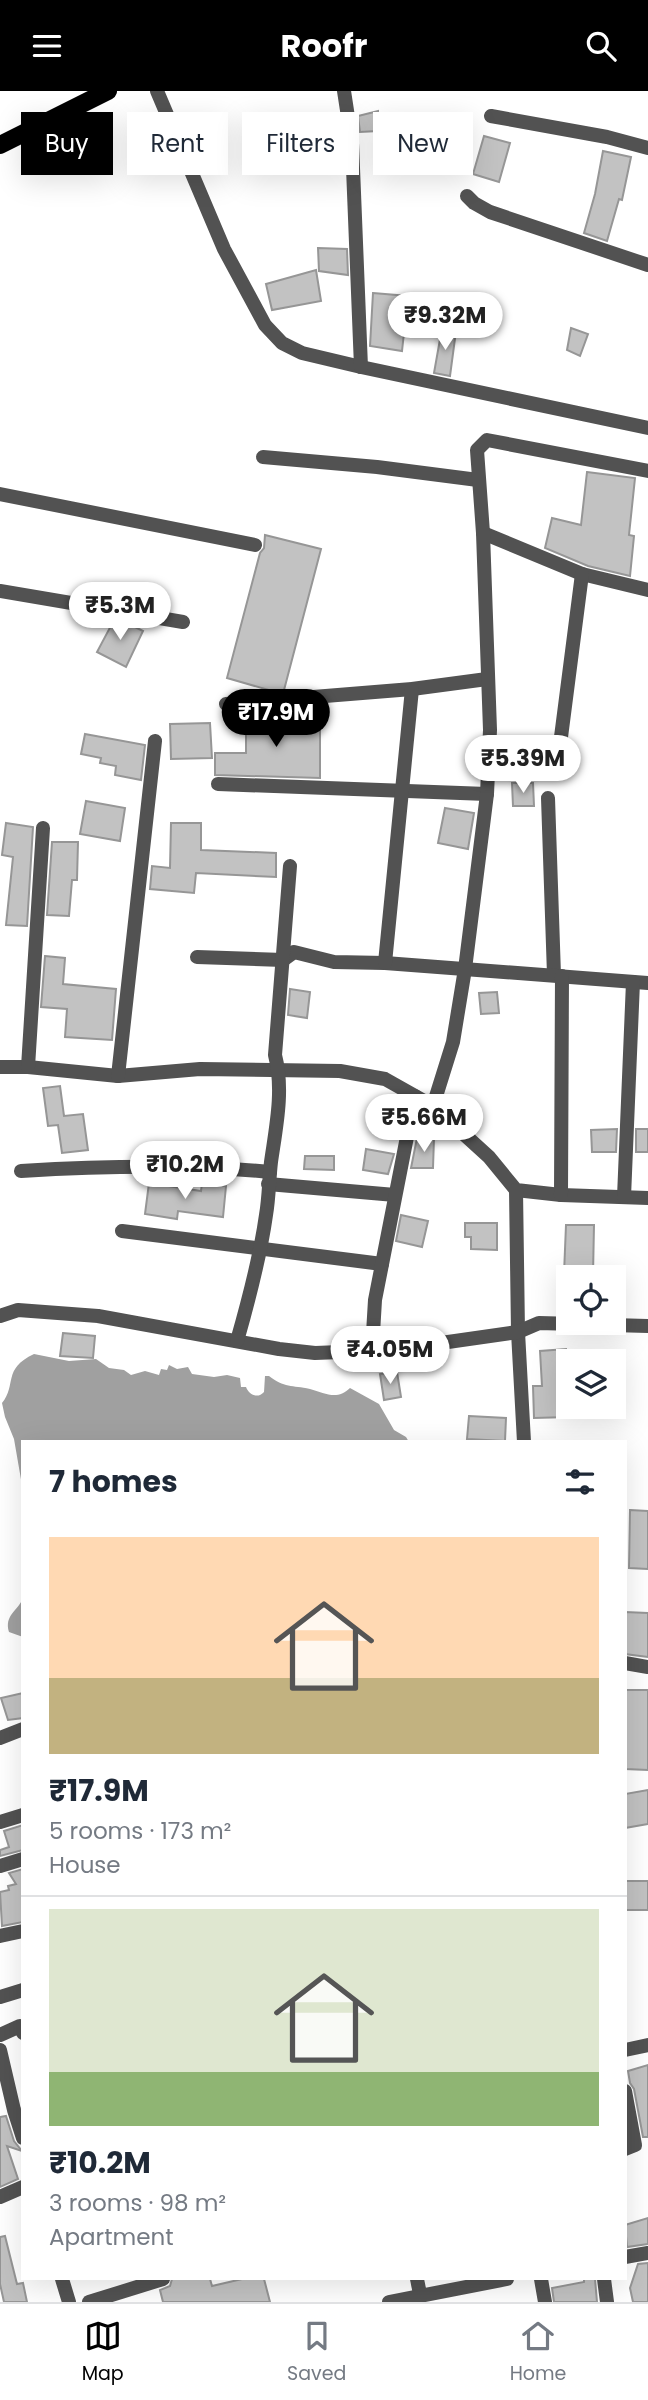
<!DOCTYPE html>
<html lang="en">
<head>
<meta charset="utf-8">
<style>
  body { margin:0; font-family:Poppins,sans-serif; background:#f6f6f7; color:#1f2937; height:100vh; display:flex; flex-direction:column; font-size:26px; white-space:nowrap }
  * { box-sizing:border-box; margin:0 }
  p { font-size:23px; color:#747a83 }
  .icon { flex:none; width:38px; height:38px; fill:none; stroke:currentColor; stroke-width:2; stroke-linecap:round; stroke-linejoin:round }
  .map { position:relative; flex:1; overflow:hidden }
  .sheet { position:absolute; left:21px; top:1349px; width:606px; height:840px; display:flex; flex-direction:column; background:#fff; border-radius:0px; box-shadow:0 7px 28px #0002 }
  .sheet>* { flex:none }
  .top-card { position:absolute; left:21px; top:21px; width:607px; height:63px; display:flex; gap:14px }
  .buttons { position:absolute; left:556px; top:1174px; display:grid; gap:14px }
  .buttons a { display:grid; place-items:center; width:70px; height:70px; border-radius:0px; background:#fff; box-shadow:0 7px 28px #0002; font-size:35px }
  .price { position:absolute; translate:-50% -60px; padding:0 16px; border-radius:24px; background:#fff; color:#222; font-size:23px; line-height:46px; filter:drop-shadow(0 2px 4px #0008) }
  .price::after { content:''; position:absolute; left:50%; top:42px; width:21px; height:16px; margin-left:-10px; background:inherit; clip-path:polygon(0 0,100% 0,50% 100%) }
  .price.active { background:#000; color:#fff }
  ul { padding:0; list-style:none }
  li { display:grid; align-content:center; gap:14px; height:371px; padding:0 28px }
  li+li { border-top:2px solid #e0e1e3 }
  li span { display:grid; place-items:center; height:217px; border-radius:0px; color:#555 }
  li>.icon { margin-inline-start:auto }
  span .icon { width:126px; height:126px; fill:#fffc; stroke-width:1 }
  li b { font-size:30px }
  h2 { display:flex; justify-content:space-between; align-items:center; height:84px; padding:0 28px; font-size:30px }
  .pill { padding:0 24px; border-radius:0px; background:#fff; box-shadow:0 7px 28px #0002; font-size:24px; line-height:63px }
  .pill.active { background:#000; color:#fff }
  header { display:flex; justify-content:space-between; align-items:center; height:91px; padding:0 28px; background:#000; color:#fff; font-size:32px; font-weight:700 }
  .menu { display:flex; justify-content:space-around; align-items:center; height:98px; border-top:2px solid #e0e1e3; background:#fff; font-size:19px; color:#747a83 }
  .menu a { display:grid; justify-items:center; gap:4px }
  .menu .active { color:#000 }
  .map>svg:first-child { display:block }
  .water { fill:#a0a0a0 }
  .building { fill:#c2c2c2; stroke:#969696; stroke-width:2 }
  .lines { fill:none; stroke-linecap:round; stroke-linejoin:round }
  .minor { stroke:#525252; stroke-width:14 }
  .primary { stroke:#000; stroke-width:18 }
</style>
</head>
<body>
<header><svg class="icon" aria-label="menu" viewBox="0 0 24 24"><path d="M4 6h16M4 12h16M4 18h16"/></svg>Roofr<svg class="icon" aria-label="search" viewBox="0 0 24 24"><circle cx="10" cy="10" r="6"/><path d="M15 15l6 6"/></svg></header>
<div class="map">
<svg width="648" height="2211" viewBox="0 0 648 2211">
  <rect width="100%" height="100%" fill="#fff"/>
  <g class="water">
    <path d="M34,1263L69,1270L96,1268L109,1277L124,1279L131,1284L145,1280L159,1284L161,1278L167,1279L169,1274L177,1278L188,1276L192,1283L214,1286L227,1284L240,1287L241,1296H246C249,1304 258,1308 264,1301L265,1285H269C284,1297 292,1294 310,1298C325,1302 337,1310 350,1297L379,1313L394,1339L406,1346L409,1351H23V1400L14,1348L5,1326L2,1312C17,1294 2,1278 34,1263Z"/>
    <path d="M23,1507V1546L9,1541C4,1524 18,1520 23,1507Z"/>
  </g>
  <g class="building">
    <path d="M378,20V40L360,41L358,25Z"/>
    <path d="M339,29L341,41L335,42L339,58L285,70L284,66L259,72L252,42L276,36L277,43Z"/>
    <path d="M484,45L510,52L499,91L473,83Z"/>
    <path d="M603,60L631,66L622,109L619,108L607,150L584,142L595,103Z"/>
    <path d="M318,157L347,158L348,184L319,180Z"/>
    <path d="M316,179L321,210L272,219L266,193Z"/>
    <path d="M373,202L408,205L402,260L370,255Z"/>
    <path d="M442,237L456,240L450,285L434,282Z"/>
    <path d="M571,237L588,243L580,265L567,259Z"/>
    <path d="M587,381L635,387L629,444L634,445L630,485L588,475L545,457L552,427L581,434Z"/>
    <path d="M265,444L321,458L284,599L272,600L227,587L260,462L264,457Z"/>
    <path d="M114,529L125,531L143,540L126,576L97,561Z"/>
    <path d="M246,626H320V687L215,684V662H246Z"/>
    <path d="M210,632L212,667L171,668L170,633Z"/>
    <path d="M85,643L145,654L141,689L115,684L116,675L100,672L101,667L81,663Z"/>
    <path d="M512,692H533L534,715H513Z"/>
    <path d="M86,710L125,717L120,750L80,743Z"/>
    <path d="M445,717L474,722L468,758L438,752Z"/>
    <path d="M6,732L33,736L27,835L6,834L13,766L2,764Z"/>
    <path d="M171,732H201V759L276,762V786L196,782L194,802L150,798L152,775L170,777Z"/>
    <path d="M52,751H78L77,789H72L69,825L47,824Z"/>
    <path d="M45,865L65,867L63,893L116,898L112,949L65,946L67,918L41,916Z"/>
    <path d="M290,898L310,901L307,927L288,924Z"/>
    <path d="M497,901L499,922L481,923L479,902Z"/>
    <path d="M60,995L64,1025L83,1023L88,1059L62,1062L58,1034L48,1035L43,997Z"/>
    <path d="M617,1038L616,1061H592L591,1039Z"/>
    <rect x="636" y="1038" width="12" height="23"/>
    <path d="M417,1047H434L433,1077H411Z"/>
    <path d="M366,1058L394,1063L388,1083L363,1079Z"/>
    <path d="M305,1065H334V1079L304,1078Z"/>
    <path d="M149,1092L201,1100L202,1092L226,1095L223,1126L178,1120L177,1128L145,1123Z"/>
    <path d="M401,1124L428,1130L422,1156L396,1150Z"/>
    <path d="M465,1132H497V1159L471,1158V1146H465Z"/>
    <path d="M566,1134H594L593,1184L564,1183Z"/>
    <path d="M63,1242L95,1245L93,1267L60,1265Z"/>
    <path d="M566,1258L569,1326L534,1327L533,1295H542L540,1260Z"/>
    <path d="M397,1281L401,1306L384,1309L380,1283Z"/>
    <path d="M469,1325L506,1327L505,1350L467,1348Z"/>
    <path d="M630,1419L648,1420V1478L629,1477Z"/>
    <path d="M625,1521L648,1522V1566L625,1563Z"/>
    <path d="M625,1599H648V1679L625,1678Z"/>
    <path d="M23,1602V1627L8,1629L1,1607Z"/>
    <path d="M648,1699V1733L625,1737V1703Z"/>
    <path d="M23,1734V1759L0,1765V1759L9,1756L4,1740Z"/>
    <path d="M23,1778V1831L2,1835L0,1801L9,1799L8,1795L16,1793L9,1782Z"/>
    <rect x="625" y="1790" width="23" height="29"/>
    <path d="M648,1974V2046H643L634,1998L630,1992L628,1980Z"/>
    <path d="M6,2025L14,2050L22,2060L7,2055L18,2088L0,2096V2026Z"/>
    <path d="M648,2127V2153L627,2156L625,2134Z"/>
    <path d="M5,2145L17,2193L23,2192L27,2211H4L0,2193V2146Z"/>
    <path d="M648,2172V2211H633L630,2197L638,2173Z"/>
    <path d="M172,2188H210L212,2195L242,2188H264L270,2211H163L160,2199L170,2195Z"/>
    <path d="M584,2188H595L597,2211H554L552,2197L584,2191Z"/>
  </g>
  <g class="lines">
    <g class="minor">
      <path d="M157,0L224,158L265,234L282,252L302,262L361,276L648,337"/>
      <path d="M344,0L352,52L361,276"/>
      <path d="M491,25L607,46L648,57"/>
      <path d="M467,105L474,112L490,121L648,174"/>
      <path d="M263,366L377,376L478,389"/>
      <path d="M0,403L255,454"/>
      <path d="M483,442L582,483L648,499"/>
      <path d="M0,500L183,531"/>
      <path d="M226,613L412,598L487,588"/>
      <path d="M561,646L582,483"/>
      <path d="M218,693L487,703"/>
      <path d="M548,707L554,884"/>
      <path d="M197,866L283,869L294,861L334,871L385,872L648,892"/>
      <path d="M385,872L412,598"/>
      <path d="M0,976H28L118,985L200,978L340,980L385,988L433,1015L489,1066L516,1099L561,1104L648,1107"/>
      <path d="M28,976L43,737"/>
      <path d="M118,985L155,650"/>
      <path d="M433,1015L453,951L465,878L487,703L490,639L483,442L477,359L487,349L648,380"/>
      <path d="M21,1080C105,1075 187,1073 270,1081"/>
      <path d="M268,1093L395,1104"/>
      <path d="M516,1099L518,1241L524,1351"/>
      <path d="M561,1104L562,885"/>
      <path d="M624,1106L633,891"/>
      <path d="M122,1140L382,1173"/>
      <path d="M0,1225L18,1219L98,1225L279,1258L315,1262L392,1259L518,1241L539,1232L648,1235"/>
      <path d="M237,1250C249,1208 260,1167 266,1124C269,1107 269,1088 271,1071C276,1036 284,999 275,964L290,775"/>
      <path d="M372,1259L375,1209L415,1005"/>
      <path d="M625,1572L648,1576"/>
      <path d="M0,1647L23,1638"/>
      <path d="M0,1731L23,1724"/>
      <path d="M0,1775L23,1768"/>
      <path d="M0,1845L23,1840"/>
      <path d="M0,1906L23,1899"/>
      <path d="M0,1944L20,1935L23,1942"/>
      <path d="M0,1959L14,2019L23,2047"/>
      <path d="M625,1959L648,1954"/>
      <path d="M625,2000L635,2054L625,2058"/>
      <path d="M0,2106L23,2096"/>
      <path d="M625,2166L648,2162"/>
      <path d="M62,2188L69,2211"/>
      <path d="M417,2188L420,2203"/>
      <path d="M541,2188L545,2211"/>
      <path d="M604,2188L607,2211"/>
      <path d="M89,2211L163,2188"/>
      <path d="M389,2211L507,2188"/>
    </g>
    <path class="primary" d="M0,54L108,0"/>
  </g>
</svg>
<div class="buttons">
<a><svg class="icon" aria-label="locate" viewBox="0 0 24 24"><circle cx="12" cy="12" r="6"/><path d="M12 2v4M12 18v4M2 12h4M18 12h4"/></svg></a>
<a><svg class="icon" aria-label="layers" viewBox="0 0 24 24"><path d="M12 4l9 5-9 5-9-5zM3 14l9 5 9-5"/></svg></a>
</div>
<b class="price" style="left:445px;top:261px">₹9.32M</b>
<b class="price" style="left:120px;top:551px">₹5.3M</b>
<b class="price active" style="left:276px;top:658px">₹17.9M</b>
<b class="price" style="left:523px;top:704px">₹5.39M</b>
<b class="price" style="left:424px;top:1063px">₹5.66M</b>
<b class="price" style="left:185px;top:1110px">₹10.2M</b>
<b class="price" style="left:390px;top:1295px">₹4.05M</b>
<div class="top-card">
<a class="pill active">Buy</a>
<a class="pill">Rent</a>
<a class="pill">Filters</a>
<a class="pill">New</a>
</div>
<section class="sheet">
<h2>7 homes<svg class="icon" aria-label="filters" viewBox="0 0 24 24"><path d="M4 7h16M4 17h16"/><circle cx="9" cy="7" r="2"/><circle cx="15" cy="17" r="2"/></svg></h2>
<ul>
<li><span style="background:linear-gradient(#ffd9b3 65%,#c2b280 0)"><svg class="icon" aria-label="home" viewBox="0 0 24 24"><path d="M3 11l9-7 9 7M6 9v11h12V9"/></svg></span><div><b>₹17.9M</b><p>5 rooms · 173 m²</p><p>House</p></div></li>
<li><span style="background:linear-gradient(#dfe7d0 75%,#8fb573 0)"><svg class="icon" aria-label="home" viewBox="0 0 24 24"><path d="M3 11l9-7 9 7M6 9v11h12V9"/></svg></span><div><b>₹10.2M</b><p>3 rooms · 98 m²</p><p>Apartment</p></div></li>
</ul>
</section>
</div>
<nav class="menu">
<a class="active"><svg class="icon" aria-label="map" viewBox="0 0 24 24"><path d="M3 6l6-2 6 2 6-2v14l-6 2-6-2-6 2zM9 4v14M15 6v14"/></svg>Map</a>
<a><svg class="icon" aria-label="saved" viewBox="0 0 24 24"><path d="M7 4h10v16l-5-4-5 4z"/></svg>Saved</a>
<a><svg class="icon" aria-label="home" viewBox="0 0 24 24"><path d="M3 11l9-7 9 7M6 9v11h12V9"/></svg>Home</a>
</nav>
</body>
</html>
